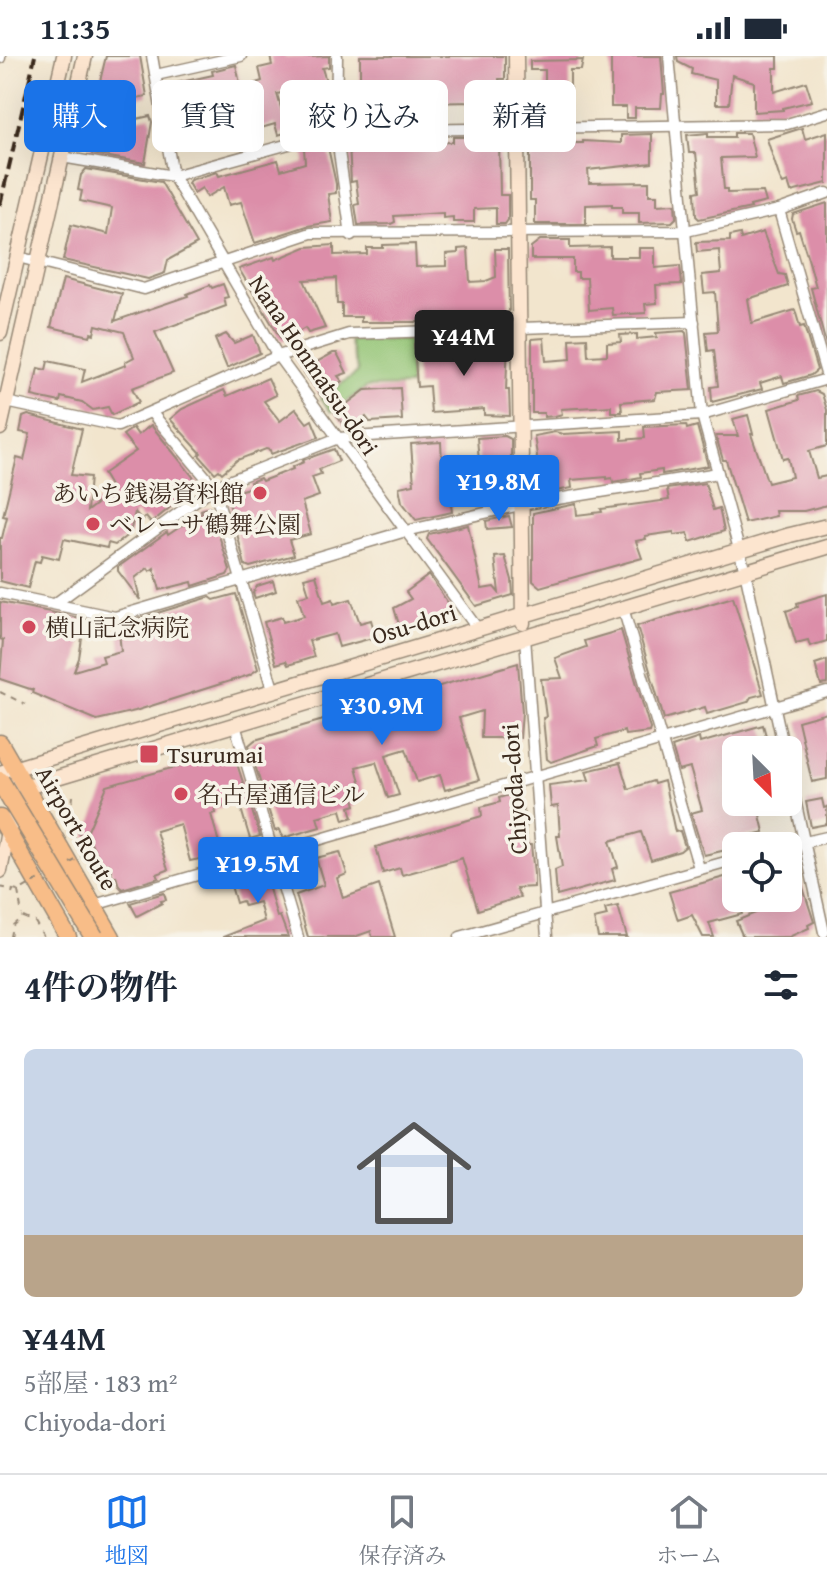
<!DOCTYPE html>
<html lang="ja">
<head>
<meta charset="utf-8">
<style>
  body { margin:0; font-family:"Gentium Book Plus","Noto Serif JP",serif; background:#f6f6f7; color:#1f2937; height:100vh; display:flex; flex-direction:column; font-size:30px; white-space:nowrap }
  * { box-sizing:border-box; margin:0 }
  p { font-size:26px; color:#747a83 }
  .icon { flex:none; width:44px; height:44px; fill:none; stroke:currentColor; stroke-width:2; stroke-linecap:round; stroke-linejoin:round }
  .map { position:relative; height:881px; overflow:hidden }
  .sheet { display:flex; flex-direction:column; background:#fff; flex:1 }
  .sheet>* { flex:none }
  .guide { position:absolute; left:24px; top:24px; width:780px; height:72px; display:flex; gap:16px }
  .needle { width:52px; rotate:156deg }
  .tools { position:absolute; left:722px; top:680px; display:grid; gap:16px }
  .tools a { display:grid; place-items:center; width:80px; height:80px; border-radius:12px; background:#fff; box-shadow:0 8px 32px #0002; font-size:40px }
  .price { position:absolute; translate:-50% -68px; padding:0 18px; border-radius:8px; background:#1a73e8; color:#fff; font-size:26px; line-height:52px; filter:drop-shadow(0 2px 4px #0008) }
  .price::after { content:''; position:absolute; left:50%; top:48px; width:24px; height:18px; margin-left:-12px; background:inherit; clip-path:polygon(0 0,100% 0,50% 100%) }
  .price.current { background:#222; color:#fff }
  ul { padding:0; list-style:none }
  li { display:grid; align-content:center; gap:16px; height:424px; padding:0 24px }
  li+li { border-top:2px solid #e0e1e3 }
  li span { display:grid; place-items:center; height:248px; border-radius:12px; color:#555 }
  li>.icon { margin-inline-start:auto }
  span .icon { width:144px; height:144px; fill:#fffc; stroke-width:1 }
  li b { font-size:34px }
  h2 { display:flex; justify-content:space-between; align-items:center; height:96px; padding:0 24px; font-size:34px }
  .chip { padding:0 28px; border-radius:12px; background:#fff; box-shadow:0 8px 32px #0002; font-size:28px; line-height:72px }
  .chip.current { background:#1a73e8; color:#fff }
  .status { display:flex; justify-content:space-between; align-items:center; height:56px; padding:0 40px; background:#fff; direction:ltr }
  .status svg { height:22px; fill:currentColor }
  .tabs { display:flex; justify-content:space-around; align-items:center; height:112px; border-top:2px solid #e0e1e3; background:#fff; font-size:22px; color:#747a83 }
  .tabs a { display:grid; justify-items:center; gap:4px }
  .tabs .current { color:#1a73e8 }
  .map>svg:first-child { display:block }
  .green { fill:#93c474; stroke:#677749; stroke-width:2 }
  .building { fill:#dc8ea9 }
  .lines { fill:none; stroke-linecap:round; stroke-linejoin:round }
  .street-casing { stroke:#968876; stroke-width:13 }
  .secondary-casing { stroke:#968876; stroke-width:17 }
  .primary-casing { stroke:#968876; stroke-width:19 }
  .path { stroke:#968876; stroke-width:2; stroke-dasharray:6 6; stroke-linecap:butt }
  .street { stroke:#fff; stroke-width:10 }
  .secondary { stroke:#fce5cf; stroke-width:14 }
  .primary { stroke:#f8bd88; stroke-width:16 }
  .rail { stroke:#3b2a1e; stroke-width:4; stroke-dasharray:12 6; stroke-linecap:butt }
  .highway-bridge-casing { stroke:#968876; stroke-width:21; stroke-linecap:butt }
  .path-bridge { stroke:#968876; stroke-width:2; stroke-dasharray:6 6; stroke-linecap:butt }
  .highway-bridge { stroke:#f8bd88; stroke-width:18 }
  .poi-dot { fill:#d1495b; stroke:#f7f3e8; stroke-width:3 }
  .labels { text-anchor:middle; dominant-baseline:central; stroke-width:7; stroke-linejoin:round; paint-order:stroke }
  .street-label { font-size:24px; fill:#3b2a1e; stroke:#f7f3e8 }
  .poi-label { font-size:24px; fill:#3b2a1e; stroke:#f7f3e8; text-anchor:start }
</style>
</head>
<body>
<div class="status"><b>11:35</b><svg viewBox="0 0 49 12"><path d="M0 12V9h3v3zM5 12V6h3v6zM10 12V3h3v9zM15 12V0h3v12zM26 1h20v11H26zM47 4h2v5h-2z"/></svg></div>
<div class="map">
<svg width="827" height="881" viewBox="0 0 827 881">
  <rect width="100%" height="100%" fill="#f7f3e8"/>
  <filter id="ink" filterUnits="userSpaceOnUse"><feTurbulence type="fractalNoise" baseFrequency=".0125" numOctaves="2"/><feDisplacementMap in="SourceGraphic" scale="16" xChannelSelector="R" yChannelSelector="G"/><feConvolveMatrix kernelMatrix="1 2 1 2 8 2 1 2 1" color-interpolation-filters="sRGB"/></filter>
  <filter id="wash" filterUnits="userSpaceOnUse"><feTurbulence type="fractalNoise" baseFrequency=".006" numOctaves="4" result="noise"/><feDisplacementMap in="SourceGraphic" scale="32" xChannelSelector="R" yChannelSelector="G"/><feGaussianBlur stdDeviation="1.8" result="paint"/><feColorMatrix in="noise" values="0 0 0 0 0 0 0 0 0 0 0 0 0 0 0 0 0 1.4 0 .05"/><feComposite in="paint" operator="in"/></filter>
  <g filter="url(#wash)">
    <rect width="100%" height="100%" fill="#f2e5cd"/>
    <path class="green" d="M409,283L410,330L367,331L331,356L321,342L358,316L349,284Z"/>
    <g id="blocks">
      <g class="building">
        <path d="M106,0H140L147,40L121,45L117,61L132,64L150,60L152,66L145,107L92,98L89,94L102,39L97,38Z"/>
        <path d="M270,0H285V2L329,0V11L322,12L329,35L328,63L325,66L307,71L299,33L277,38L288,76L278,79L275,68L254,74L245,45L224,49L228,66L174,73L171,55L178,54L172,28L213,19L212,15L236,9L241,32L262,25L259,12L272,9Z"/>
        <path d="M360,0H505V23H499L500,58H474V46L360,48Z"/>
        <path d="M611,0H661L664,38H662L661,52H635V62H626V51H611Z"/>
        <path d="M677,0H778V12H774V36L806,26L812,45L783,52V54L754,56V26L732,19L729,48H716V24L691,18L692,13L678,6Z"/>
        <path d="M583,4L581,14H570V53H553L554,57H536V35H545V14H530V5Z"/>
        <path d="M250,66L254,80L231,87L227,73Z"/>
        <path d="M802,72L805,83L827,76V127L791,136L788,126L783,128L780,123L767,83Z"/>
        <path d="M708,77V81H734V77H749L755,101L721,102L724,133H727V137L763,136L766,146L750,150L751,152L699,163L696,160L695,136L700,135L696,97H689L687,79Z"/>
        <path d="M652,78V107L588,114L589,127L649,126V139H657V149L675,148L676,162L672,166L639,167V157H622V151H612V148L586,149V168H535V144H530V80H561V87H583V85L621,87V79Z"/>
        <path d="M453,81H487V83L499,84L500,139H508V164L505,168H496V152L474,153V166H453V161L443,162V157L394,160L395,166L391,168L358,169L355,149L359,148L356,125L351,126L349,87L371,84L372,90H394V82H424V87L453,86Z"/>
        <path d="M327,87L336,128V137L328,138L332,166L307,170L255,187L241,146L229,149L224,131L207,141L202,132L194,137L188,127L190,124L217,116L219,120L278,104L281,114L305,107L304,92Z"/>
        <path d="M86,113L161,126L197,188L168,204L165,217L148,223L63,204L71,169L108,178L112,152L80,145L82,135L78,134L81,119Z"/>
        <path d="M827,147V292L811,232L816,231L810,209L799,174L796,175L792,163L793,158Z"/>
        <path d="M763,176L779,218L785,219L788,230L748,243L752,267L795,254L800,271L804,270L817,314L811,319L784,327L782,320L760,327L762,333L712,346L711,331L718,330L714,294L708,295L706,276L718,275L715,236L704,237L702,219L721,217L719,194L697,196L696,186L730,185V180L740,178L741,183Z"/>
        <path d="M540,184H570V192L610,191V201H639V192H655V212L680,210L682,228L656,229L657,247L645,248L646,257L613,259L612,252L589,254L587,222H578V216H573V203H531V191Z"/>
        <path d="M415,188L416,211L446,210V198L458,197V193L468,192L470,226L486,225L496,221L495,193H508L509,261L507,264L491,265V258L471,259L439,261V266H361V261H342V248H337L336,222L304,224L325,272L308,277L305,272L282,285L239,213L274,201L275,204L306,191L334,189V199L367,198V192H383V189Z"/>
        <path d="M63,223L122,238L115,265L188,240L187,238L210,229L212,232L223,228L228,241L224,242L226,250L155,276L173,317L132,332L139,346L112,359L108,351L93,354L82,346L61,341L60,346L32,340L38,312L46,314L48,305L85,313L82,326L126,309L125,306L134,301L124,276L96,269L94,278L91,277L90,280L51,271Z"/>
        <path d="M684,275L686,277L692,334L657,336L655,343L621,346L622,356H611V350L561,353L562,358L555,360L544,361V357H532V283L544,282L546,305L571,303L570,283L587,282L588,300L607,299V287L621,286L620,279L637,278V283L657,281L656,277Z"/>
        <path d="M226,278L234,287L253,279L260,297L227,312L215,283Z"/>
        <path d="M496,281H504L508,284L506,334H509L510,360L484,359V353L431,357L429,330L417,331L414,288L461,285L464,286L465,302H492L491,295H497Z"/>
        <path d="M333,297H337L347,317L338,320L342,325L321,340L295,304L305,300L313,308Z"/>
        <path d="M268,322L276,339L264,345L280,365L296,353L307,367L312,364L319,381L271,398L270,394L266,393L237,404L222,417L219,414L215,417L199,399L201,397L170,363L182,353L224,334L227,340Z"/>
        <path d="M400,332L402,364L370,366L366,361L359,367L363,372L353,373L350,370L346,373L335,357L365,334Z"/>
        <path d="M816,335L822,338L827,354V390L809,395L817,422L827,420V449L804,455H775L776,460L745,467L726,404H723L716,380H738L733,363L748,359L753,378H751L768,427L792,421L788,402L783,403L769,353L799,344L798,340Z"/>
        <path d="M28,359L82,373L71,419L90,421L87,455L113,435L103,418L136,395L123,379L133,372L138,379L151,369L199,428L151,467L146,461L142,464L135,456L130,477L115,489L108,487L107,492L64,483L59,503L42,499L40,506L35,505L28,532L0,525V482H2L7,461L3,460L17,402L24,404L30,378L20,376L23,361Z"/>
        <path d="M686,369L687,373L697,370L708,410L662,418V414L640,417L641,421L613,426L612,422L607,423V421L571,424L572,432L540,438L535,433L537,399L534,380L555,376L563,378L622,375V384L645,382L644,371Z"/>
        <path d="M505,380L511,383V436L470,448V445L451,449L452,456L416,464L402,446L399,431L414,428L411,388L441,386L442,407L479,405L477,382Z"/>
        <path d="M334,393L339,405L319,413L321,418L312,421L319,440L302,446L311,478L289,484L294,499L250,511L245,509L227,438L252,431L250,426L260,422L262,425L293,413L292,411L304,406L303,404Z"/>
        <path d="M705,427L713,454L719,452L724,475L690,486L688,477L674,479V476L645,480L646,483L636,485L642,502L540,531L533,525V457L576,448L577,459L602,456L601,453L669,444L667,433Z"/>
        <path d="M210,451L230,514L227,519L193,530L192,526L160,534L154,512L150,515L148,512L135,522L140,544L118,515V511L167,476L168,479L187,466L186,462L202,457L201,454Z"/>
        <path d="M509,460L512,471L487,473L486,465Z"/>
        <path d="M468,469L482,533L494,531L499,537L495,501L505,500L512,524L513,539L476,550L427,483L429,478Z"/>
        <path d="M316,519L324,546L333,543L334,548L351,543L360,567L371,564L376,581L339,591L335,578L309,585L314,601L288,609L286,605L276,608L264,566L282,561L283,566L304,560L298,541L309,538L304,522Z"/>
        <path d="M429,519L452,553V559L401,575L394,552L411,543L406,536Z"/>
        <path d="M273,525L276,535L255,542L253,537L257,530Z"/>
        <path d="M236,538L258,613L249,619L135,655L97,664L32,637L33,634L0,623L3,584L0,583V546L85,563L79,602L74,615L104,606L102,600L121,595L119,576L136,571L134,564L210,541L214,544Z"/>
        <path d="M827,538V585L810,590L808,584L796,587L786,555L798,551L797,547Z"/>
        <path d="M733,541L763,638L751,641L748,646L707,658L705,651L664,663L637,570Z"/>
        <path d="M621,574L650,673L649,676L625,679L624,675L596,683L598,690L551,706L547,703L543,662L546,661L541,623L562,622L555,602L586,591L584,585Z"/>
        <path d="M827,604V628L821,629L815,608Z"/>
        <path d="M518,607L522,656L520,682H481L482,655L459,662L479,724L445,734L440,719L417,726L406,693L386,699L399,739L388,742L376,706L356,711L363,736L353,739L356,749L350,751L353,761L344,764L341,754L317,761L320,771L283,782L280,774L275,775L249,689L255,684Z"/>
        <path d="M827,657V723L812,726L798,665Z"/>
        <path d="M763,669L770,694H736V704L732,705L736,723L729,725L734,746H757L764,776L744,781L746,786L734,789L735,792L704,799L691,757L702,754L690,712L679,715L672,691L699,682L700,687Z"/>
        <path d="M233,695L260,780L250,783L239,746L215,753L216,757L211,758L222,798L190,805L180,768L156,775L168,814L157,818L159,822L122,833L119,830L116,820L113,821L109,808L103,809L86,779L107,730Z"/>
        <path d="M620,707L628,733L653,725L654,728L664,725L675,776L680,775L685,791L680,795L651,804L641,776L610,785L618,811L612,813L615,824L557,840L555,814L562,811L557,780H560L558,750L551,751L549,729L589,724L586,715Z"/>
        <path d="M515,737L516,741L519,740L527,769L525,775L528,789H531L534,818V831L516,832L520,841L478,854L462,802L402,819L400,812L383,817L376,791L482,760L481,751L500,746L499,742Z"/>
        <path d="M822,743L824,752L827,751V768L811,771L806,746Z"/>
        <path d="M340,796L347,818L337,822L343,842L379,829L395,881H372L371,875L354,881H308L296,839L324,829L316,802Z"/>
        <path d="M262,808L277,861L280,860L288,881H223L264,865L259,846L244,850L242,845L236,847L230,826L252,820L249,812Z"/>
        <path d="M798,816L814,866L808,869L809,872L789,881H743L736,865L763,854L759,842H788V820Z"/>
        <path d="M732,819L742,858L709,867L714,881H703L692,859L678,864L669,836Z"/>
        <path d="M164,837L166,844L161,845L162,847L137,860L130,847Z"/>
        <path d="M618,850L627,881H598L594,863L607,860L605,853Z"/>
      </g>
    </g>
  </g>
  <g filter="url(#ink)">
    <use href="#blocks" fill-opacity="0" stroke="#968876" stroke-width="2"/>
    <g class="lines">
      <g class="street-casing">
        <g id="street">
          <path d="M152,0L173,120L278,300L477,572"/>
          <path d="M337,0L336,75L351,179"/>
          <path d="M669,0L702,359L745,515L784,694"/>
          <path d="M0,2V0"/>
          <path d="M156,19L241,0"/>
          <path d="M62,101L173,120L336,75L787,68L827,56"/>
          <path d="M779,154L827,321"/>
          <path d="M18,201L144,233L311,177L686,175L779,154L827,137"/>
          <path d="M6,346L118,370L278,300L349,278L694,266"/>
          <path d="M151,356L214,431L273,633"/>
          <path d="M0,537L115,561L406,475L520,449L718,417"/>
          <path d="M56,547L214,431L338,382L702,359L827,323"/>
          <path d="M623,552L699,812"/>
          <path d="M525,581L547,881"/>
          <path d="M235,669L298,881"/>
          <path d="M788,712L824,876"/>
          <path d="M787,790L827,781"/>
          <path d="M94,849L827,636"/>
          <path d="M460,881L736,803"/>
        </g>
      </g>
      <g class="secondary-casing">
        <g id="secondary">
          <path d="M516,0L523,567"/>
          <path d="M0,277L64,0"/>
          <path d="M0,372L85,0"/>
          <path d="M0,717L790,479L827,470"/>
          <path d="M0,728L27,731L827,491"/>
          <path d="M0,815L8,775L27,731"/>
        </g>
      </g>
      <g class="primary-casing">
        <g id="primary">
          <path d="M0,687L112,881"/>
          <path d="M0,762L68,881"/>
        </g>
      </g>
      <g class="path">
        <path d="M0,636L25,648"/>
        <path d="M73,740L71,760L89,797"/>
        <path d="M74,770L70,772L77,786L81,784"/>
        <path d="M82,796L84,800"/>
        <path d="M18,835L22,859"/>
        <path d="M12,837L13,834"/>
        <path d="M23,861L35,866L44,881"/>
        <path d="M10,881L12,870L22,861"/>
      </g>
      <use href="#street" class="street"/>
      <use href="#secondary" class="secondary"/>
      <use href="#primary" class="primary"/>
      <path class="rail" d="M0,149L35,0"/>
      <g class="highway-bridge-casing">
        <path id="highway-bridge" d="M0,725L94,881"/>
      </g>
      <g class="path-bridge">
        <path d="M70,807L89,797"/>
        <path d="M0,831L18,835L40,823"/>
      </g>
      <use href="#highway-bridge" class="highway-bridge"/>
    </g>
  </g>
  <g class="poi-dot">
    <circle cx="260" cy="437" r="8"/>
    <circle cx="93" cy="468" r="8"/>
    <circle cx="29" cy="571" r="8"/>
    <rect x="139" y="688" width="20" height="20" rx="4"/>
    <circle cx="181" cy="738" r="8"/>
  </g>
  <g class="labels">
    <g class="street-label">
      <text transform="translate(314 309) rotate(56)">Nana Honmatsu-dori</text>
      <text transform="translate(414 568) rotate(-17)">Osu-dori</text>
      <text transform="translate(514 733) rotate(-94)">Chiyoda-dori</text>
      <text transform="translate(77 772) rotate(60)">Airport Route</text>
    </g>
    <g class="poi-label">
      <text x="244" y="437" text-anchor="end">あいち銭湯資料館</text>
      <text x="109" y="468">ベレーサ鶴舞公園</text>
      <text x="45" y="571">横山記念病院</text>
      <text x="167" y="698">Tsurumai</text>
      <text x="197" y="738">名古屋通信ビル</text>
    </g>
  </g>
</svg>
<div class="tools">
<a><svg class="needle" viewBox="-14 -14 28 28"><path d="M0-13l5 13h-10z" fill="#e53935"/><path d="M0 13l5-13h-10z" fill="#747a83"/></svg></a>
<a><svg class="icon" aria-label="locate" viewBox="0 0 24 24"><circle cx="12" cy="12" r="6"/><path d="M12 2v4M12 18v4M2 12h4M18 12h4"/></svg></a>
</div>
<b class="price current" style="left:464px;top:322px">¥44M</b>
<b class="price" style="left:499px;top:467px">¥19.8M</b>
<b class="price" style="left:382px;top:691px">¥30.9M</b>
<b class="price" style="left:258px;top:849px">¥19.5M</b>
<div class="guide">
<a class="chip current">購入</a>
<a class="chip">賃貸</a>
<a class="chip">絞り込み</a>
<a class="chip">新着</a>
</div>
</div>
<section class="sheet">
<h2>4件の物件<svg class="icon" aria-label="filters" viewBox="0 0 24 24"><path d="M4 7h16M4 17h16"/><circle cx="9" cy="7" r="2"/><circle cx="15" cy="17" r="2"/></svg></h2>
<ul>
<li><span style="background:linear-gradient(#c9d6e8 75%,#b9a48a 0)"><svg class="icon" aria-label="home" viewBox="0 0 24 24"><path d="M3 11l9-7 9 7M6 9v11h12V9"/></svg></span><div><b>¥44M</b><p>5部屋 · 183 m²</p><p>Chiyoda-dori</p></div></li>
</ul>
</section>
<nav class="tabs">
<a class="current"><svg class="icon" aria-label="map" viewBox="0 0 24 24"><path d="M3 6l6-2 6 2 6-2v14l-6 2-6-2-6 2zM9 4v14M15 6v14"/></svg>地図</a>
<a><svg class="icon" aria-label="saved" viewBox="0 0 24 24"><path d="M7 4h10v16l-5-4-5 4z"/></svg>保存済み</a>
<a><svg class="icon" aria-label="home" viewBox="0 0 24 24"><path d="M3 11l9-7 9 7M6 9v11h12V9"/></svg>ホーム</a>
</nav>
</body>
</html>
